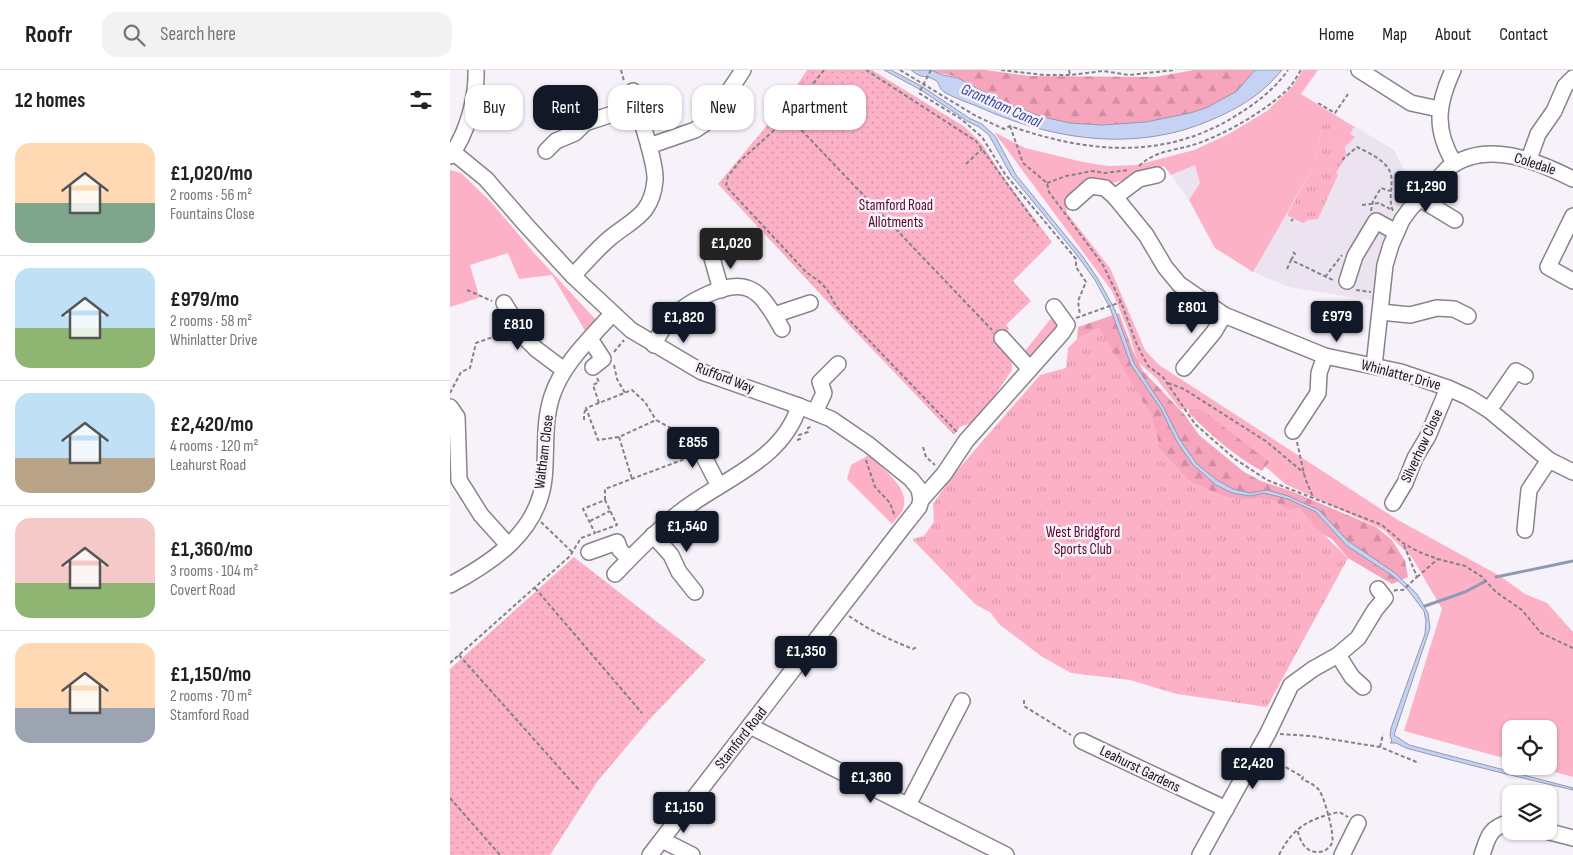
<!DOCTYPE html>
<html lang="en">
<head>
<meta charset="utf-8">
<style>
  body { margin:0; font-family:"Sofia Sans Condensed",sans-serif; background:#f2f2f2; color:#222; height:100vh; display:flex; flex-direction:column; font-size:19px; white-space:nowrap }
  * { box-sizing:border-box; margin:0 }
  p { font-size:16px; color:#767676 }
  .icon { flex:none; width:28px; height:28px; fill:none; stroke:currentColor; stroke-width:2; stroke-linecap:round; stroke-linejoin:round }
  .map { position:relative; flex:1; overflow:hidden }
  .sheet { display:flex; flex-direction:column; background:#fff; width:450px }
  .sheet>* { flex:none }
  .hud { position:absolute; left:15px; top:15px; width:475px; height:45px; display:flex; gap:10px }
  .fabs { position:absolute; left:1052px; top:650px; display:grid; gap:10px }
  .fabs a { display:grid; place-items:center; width:55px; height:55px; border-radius:10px; background:#fff; box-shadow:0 1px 4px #0004; font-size:25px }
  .price { position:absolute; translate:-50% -42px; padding:0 11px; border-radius:5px; background:#111827; color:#fff; font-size:16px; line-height:32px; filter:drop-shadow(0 1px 2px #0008) }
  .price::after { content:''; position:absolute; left:50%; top:30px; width:15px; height:11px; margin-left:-8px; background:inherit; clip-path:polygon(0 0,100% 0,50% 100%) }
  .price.current { background:#222; color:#fff }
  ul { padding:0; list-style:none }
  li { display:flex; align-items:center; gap:15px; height:125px; padding:0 15px }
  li+li { border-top:1px solid #e0e0e0 }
  li span { display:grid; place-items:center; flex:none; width:140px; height:100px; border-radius:15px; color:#555 }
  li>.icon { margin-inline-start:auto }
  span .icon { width:60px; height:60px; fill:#fffc; stroke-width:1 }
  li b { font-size:21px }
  h2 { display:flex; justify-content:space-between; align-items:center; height:60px; padding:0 15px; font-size:21px }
  .pill { padding:0 18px; border-radius:15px; background:#fff; box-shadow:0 1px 4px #0004; font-size:18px; line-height:45px }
  .pill.current { background:#111827; color:#fff }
  header { display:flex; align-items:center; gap:30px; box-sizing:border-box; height:70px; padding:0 25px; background:#fff; border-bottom:1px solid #e0e0e0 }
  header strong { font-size:24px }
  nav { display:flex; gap:28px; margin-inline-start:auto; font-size:18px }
  .search { width:350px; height:45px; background:#f2f2f2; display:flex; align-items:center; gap:12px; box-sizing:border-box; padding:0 18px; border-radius:15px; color:#767676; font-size:19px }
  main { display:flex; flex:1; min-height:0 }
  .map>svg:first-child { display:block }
  .built { fill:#ece3f0 }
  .grass { fill:#fdb1c6 }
  .forest { fill:url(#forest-firs) }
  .park { fill:url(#park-tufts) }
  .garden { fill:url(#garden-dots) }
  .water { fill:#c5d2f4; stroke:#9099b1 }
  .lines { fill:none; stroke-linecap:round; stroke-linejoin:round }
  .stream { stroke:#9099b1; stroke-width:3 }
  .minor-casing { stroke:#88848a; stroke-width:18 }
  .path { stroke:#858287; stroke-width:2; stroke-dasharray:4 2.5; stroke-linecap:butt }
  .minor { stroke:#fff; stroke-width:15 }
  .labels { text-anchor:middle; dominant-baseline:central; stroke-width:5; stroke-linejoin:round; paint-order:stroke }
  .street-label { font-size:15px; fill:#141315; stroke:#f7f2f9 }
  .park-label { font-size:15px; fill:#5d022d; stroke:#f7f2f9 }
  .water-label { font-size:16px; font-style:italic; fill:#3146a5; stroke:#f7f2f9 }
</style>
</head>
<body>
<header>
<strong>Roofr</strong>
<div class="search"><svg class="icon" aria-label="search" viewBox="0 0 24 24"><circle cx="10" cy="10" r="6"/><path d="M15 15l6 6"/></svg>Search here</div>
<nav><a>Home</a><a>Map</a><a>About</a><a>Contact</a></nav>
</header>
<main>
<section class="sheet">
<h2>12 homes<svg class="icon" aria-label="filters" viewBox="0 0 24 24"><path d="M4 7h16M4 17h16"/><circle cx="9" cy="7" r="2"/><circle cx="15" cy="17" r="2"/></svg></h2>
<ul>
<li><span style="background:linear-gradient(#ffd9b3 60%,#7fa58c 0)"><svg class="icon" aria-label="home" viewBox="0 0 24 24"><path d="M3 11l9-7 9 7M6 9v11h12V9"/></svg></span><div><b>£1,020/mo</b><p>2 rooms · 56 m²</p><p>Fountains Close</p></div></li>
<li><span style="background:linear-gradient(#bfe0f5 60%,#8fb573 0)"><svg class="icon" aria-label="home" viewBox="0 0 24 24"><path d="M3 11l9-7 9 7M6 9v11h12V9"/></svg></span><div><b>£979/mo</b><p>2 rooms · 58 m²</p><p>Whinlatter Drive</p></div></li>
<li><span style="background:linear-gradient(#bfe0f5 65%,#b9a48a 0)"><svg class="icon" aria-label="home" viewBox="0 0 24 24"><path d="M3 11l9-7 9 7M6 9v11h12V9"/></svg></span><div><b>£2,420/mo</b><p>4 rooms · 120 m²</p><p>Leahurst Road</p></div></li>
<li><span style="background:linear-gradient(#f6c9c9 65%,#8fb573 0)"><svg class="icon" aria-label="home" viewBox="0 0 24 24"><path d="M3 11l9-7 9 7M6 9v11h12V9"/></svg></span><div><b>£1,360/mo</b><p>3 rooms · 104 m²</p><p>Covert Road</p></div></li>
<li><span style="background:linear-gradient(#ffd9b3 65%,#9aa5b1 0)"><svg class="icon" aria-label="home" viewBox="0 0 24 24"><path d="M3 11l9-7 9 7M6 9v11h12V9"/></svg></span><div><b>£1,150/mo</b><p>2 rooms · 70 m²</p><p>Stamford Road</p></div></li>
</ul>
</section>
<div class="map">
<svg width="1123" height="785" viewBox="0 0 1123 785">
  <defs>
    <pattern id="forest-firs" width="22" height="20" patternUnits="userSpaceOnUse" patternTransform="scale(1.25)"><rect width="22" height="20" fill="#f6a5bc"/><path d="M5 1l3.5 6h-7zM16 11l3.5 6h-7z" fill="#d28da1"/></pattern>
    <pattern id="park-tufts" width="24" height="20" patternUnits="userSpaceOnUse" patternTransform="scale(1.25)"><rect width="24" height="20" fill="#fdb1c6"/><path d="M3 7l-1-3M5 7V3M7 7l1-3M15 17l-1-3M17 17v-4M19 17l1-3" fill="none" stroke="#d897a9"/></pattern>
    <pattern id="garden-dots" width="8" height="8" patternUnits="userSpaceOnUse" patternTransform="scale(1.25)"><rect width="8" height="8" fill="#fdb1c6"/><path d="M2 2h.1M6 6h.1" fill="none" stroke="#d897a9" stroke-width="1.8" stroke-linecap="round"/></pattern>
  </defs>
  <rect width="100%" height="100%" fill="#f7f2f9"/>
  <path class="built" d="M851,24L944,80L964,120L942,153L934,170L928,188L924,231L839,217L803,202L765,178L739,130L721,105L745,94Z"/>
  <g class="grass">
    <path d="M853,0H868L851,24L904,57L900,64L905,67L895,77L884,66L871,59L865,94L803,202L765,178L739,130L750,113L745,95L721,105L714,96L664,113L640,111L624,119L615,132L617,143L660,198L695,280L709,295L948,450L1050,506L1075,524L1097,533L1123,562V707L1084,696H1099V659H1061V690L954,661L992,539L963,489L934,460L835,414L751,339H730L706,308L688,292L678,260L662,221L544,62L575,78L633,92L658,96L687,95L744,80L777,65L817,41L842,17Z"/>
    <path d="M0,100L11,103L41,132L85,184L147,251L137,264L102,205L69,209L58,183L20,195L29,226L28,228L0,237Z"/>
    <path d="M606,242L608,244V260L579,290L571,286Z"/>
    <path d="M419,385C432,399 463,419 452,441C450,445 445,450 442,454L397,409L401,395Z"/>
  </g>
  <g class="forest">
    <path d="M484,0H535L580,6L705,7L744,0H805C798,7 792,17 785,23C750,50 664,59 620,53C603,51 585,45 569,39C548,31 529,17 508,8C500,4 492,5 483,1Z"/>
    <path d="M669,243L683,281L693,301L734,344L749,365L794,402L811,411L841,421L926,457L942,470L955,491L958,507L942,514L898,488L882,469L869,462L849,438L839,441L824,431L807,428L789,431L765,423L740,412L708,378L707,364L649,258L627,269L628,257Z"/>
    <path d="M739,339H751L819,392L812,401C784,386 762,366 739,343Z"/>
  </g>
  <g class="park">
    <path d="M877,53L882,54L885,58L884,66L895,77L896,86L886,103L888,105L868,149L859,150L853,153L838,146V143L865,94L871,59L873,55Z"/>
    <path d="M649,258L702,346L707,364L708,378L740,412L765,423L789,430L807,428L824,431L839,441L849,438C864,457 881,471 898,488L817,637L727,624L680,610L621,603L591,586L550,555L540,542L526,535L462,469L474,466L484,452L483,434L504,404L590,305L616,298L618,278L627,269Z"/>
  </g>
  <g class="garden">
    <path d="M357,0H422L515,57L532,74L554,108L602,172L563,211L581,231L556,255L559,259L549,270L561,283L562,300L532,344L521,353L510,357L504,365L401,257L268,114L334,35Z"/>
    <path d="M124,487L256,590L199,650L147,712L100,785H0V599Z"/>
  </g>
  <g class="water">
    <path d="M434,0H441L473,17L519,48L532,54L545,66L566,105L633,187L648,209L665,240L684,293L714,338L729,368L747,394L767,410L783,419L800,423L817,420L838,426L869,440L897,470L945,503L967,524L978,543L980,558L944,665L959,675L1123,718V720C1067,707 1011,693 956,678L946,673H940L942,671L940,666L941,658L975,564L976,551L974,541L958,520L943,506L897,476L866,442L838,429L814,423L800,426L782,423L766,415L743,395L727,372L711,339L681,295L660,238L645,210L626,184L561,105L539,65L529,57L517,51L471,20Z"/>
    <path d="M461,0H481L492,5L508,8L557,34L593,47L620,53L652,55L696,52L740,43L756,38L787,21L805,0H832C811,25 791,37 761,50C685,83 602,70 529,37C517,32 504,28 494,22C489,19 490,13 485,10C480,7 476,7 471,6C467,5 464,2 461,0Z"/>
  </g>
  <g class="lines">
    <g class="stream">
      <path d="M1046,507L1123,491"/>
      <path d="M975,536L1015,522L1034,512"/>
    </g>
    <g class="minor-casing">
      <g id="minor">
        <path d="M909,0L961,33L989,39"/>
        <path d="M1003,0C987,35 984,59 1004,93"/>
        <path d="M183,21L187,36"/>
        <path d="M199,76L245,60L260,50L293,0"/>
        <path d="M96,81L106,71L125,63L135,53L187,36C192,54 206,93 205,110C202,145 183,149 160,168C147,179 135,193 123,206"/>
        <path d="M3,82L36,109L76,155L123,206L181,260L252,302L349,336L381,349L419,375L461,409L469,419L471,430"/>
        <path d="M0,86C17,65 27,27 26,0"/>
        <path d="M1079,89L1088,64L1104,41L1115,16L1123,8"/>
        <path d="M665,127L696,165L715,197L729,214L774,245L875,286L951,302L998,318L1018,327L1039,340L1099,390L1123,402"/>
        <path d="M969,128L1005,150"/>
        <path d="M623,132L641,116L655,118L665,127L689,109L707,105"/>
        <path d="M1123,146L1098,197L1123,211"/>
        <path d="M262,188L271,220"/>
        <path d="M897,211L905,186L926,151L946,162"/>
        <path d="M54,233L77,270L86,279L114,300"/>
        <path d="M931,242L960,245L987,238L1004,239L1018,246"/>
        <path d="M324,245L332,259"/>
        <path d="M552,268L580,299"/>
        <path d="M140,269L153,289L143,297"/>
        <path d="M204,275C208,266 214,256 221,249C235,233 276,211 297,218C310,222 317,235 324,245L360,233"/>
        <path d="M924,296L935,195L941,175L952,150L960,139L997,99C1035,69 1085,90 1123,109"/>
        <path d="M734,298L764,262L774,245"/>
        <path d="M0,337L7,347L9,410L31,445L58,475"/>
        <path d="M1039,340L1066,301L1075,306"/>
        <path d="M365,342L374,323L370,312L388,294"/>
        <path d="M843,361L868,323L869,303L875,286"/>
        <path d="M239,368L252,383L269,416"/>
        <path d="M943,433L955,413L965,388L978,366L998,318"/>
        <path d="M1075,460L1079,420L1099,390"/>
        <path d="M203,465L221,485L229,502L245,522"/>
        <path d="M139,482L167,472L170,480L179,489"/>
        <path d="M165,504C185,483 206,461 229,443C270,410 333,391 349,336"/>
        <path d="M0,515C43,492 88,462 94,409C97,381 93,353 102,326C113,293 140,269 162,244"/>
        <path d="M888,585L902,607L913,617"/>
        <path d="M300,656L556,785"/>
        <path d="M632,671L776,739"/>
        <path d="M458,735L512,631"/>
        <path d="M1096,761L1123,768"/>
        <path d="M212,770L242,785"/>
        <path d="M200,785L450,461L469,437L471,430L494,404L516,371L612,263L617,255L604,237"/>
        <path d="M750,785L818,663L841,615L863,599L888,585L908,568L925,540L935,528L928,519"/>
        <path d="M892,785L908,753"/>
        <path d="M1032,785C1038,766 1040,757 1061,752"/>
      </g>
    </g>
    <g class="path">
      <path d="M171,0L174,11"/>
      <path d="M374,0L333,52L289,92L278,106L276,116L357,203C365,208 374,214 379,223C382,228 383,232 387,237L507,362"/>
      <path d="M416,0L526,71L588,156"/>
      <path d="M450,0L526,46L554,59L560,56C638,83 714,91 787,45C806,33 825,19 838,0"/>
      <path d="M481,0L469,23L511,49L532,67L555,104L626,189V197L636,212L628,231L630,245"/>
      <path d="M551,0L594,5H620L653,1L679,5L725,0"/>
      <path d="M619,0L620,5"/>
      <path d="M868,33L885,43L898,24"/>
      <path d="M338,46L542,260"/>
      <path d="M560,56L573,93L597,113L599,122L653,195L671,232L687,275L698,296L713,307L745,354L785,389L817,410L932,455L953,473L969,482L988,489L1015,496L1031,506L1046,522L1072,540L1091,563L1123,578"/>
      <path d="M894,90L893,89L907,77C919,83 938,91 941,105C943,117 938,130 943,141"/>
      <path d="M516,94L532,79"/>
      <path d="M689,96C707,79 727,81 749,73C779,62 815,41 838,19C843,14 847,6 851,0"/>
      <path d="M597,113L616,106L642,101L655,103L678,100"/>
      <path d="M912,135L929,133L942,140"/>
      <path d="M921,141L923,131L931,118L940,121"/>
      <path d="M841,151L843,149"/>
      <path d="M841,190L845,184L843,182"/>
      <path d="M837,199L841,190L885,211"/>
      <path d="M875,207L892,185"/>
      <path d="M17,220L42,231"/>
      <path d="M906,220L921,222"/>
      <path d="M626,248L671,232"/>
      <path d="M164,282L174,270"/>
      <path d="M164,295L167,309L175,323"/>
      <path d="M147,308L149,312L143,315L149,333L182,320L195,332L206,350"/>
      <path d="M718,313L734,319L817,372L854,403"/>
      <path d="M0,323L11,302L20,298L26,273L57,262"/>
      <path d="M149,333L136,338L148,370L169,367L206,350L228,362"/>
      <path d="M134,350V344L136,338"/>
      <path d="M169,367L182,409"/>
      <path d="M347,370L350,369L349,365L358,362V358L362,356"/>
      <path d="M847,372L855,408L863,427"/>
      <path d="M473,377L476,387L485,395"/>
      <path d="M416,390L425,417L440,433L445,447"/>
      <path d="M155,430V419L240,387"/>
      <path d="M140,451L160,441"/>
      <path d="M91,452L122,482"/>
      <path d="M967,507L988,489"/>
      <path d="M85,518L192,643"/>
      <path d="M944,521L946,520H953L967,507L953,473"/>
      <path d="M399,546C419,560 440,570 463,579L468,576"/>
      <path d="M9,585L130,721"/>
      <path d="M0,593L120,486L131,468L145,463L133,439L155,430L167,455L145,463"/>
      <path d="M574,630V636L621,665"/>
      <path d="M830,664L861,666L930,677L969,693"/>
      <path d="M930,677L933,664"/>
      <path d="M830,694L853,707L852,709C858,712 865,715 869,720C874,726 885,765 882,773C876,785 860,785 853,774C850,770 849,764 847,760"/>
      <path d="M0,728L50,785"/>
      <path d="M829,785C843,757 859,749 889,742L898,747"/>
    </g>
    <use href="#minor" class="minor"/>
  </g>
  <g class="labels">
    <g class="street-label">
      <text transform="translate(1085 94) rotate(18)">Coledale</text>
      <text transform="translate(951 305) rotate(15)">Whinlatter Drive</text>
      <text transform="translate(275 308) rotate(21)">Rufford Way</text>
      <text transform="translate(972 376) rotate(-65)">Silverhow Close</text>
      <text transform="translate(94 382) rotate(-83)">Waltham Close</text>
      <text transform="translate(291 668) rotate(-52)">Stamford Road</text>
      <text transform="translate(690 699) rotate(26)">Leahurst Gardens</text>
    </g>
    <g class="park-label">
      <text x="446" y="135">Stamford Road<tspan x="446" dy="17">Allotments</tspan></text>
      <text x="633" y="462">West Bridgford<tspan x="633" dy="17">Sports Club</tspan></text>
    </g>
    <g class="water-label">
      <text transform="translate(551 36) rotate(24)">Grantham Canal</text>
    </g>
  </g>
</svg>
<div class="fabs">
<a><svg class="icon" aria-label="locate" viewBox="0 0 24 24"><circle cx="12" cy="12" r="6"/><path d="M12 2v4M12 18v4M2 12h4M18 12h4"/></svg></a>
<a><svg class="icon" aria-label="layers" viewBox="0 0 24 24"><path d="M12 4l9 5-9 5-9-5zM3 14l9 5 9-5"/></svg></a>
</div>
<b class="price" style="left:976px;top:143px">£1,290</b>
<b class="price current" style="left:281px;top:200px">£1,020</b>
<b class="price" style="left:742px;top:264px">£801</b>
<b class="price" style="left:887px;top:273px">£979</b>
<b class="price" style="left:234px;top:274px">£1,820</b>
<b class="price" style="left:68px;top:281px">£810</b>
<b class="price" style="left:243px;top:399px">£855</b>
<b class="price" style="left:237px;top:483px">£1,540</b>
<b class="price" style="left:356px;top:608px">£1,350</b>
<b class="price" style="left:803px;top:720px">£2,420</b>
<b class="price" style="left:421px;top:734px">£1,360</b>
<b class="price" style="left:234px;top:764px">£1,150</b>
<div class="hud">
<a class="pill">Buy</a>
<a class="pill current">Rent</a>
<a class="pill">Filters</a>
<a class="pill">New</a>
<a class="pill">Apartment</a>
</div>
</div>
</main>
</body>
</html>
